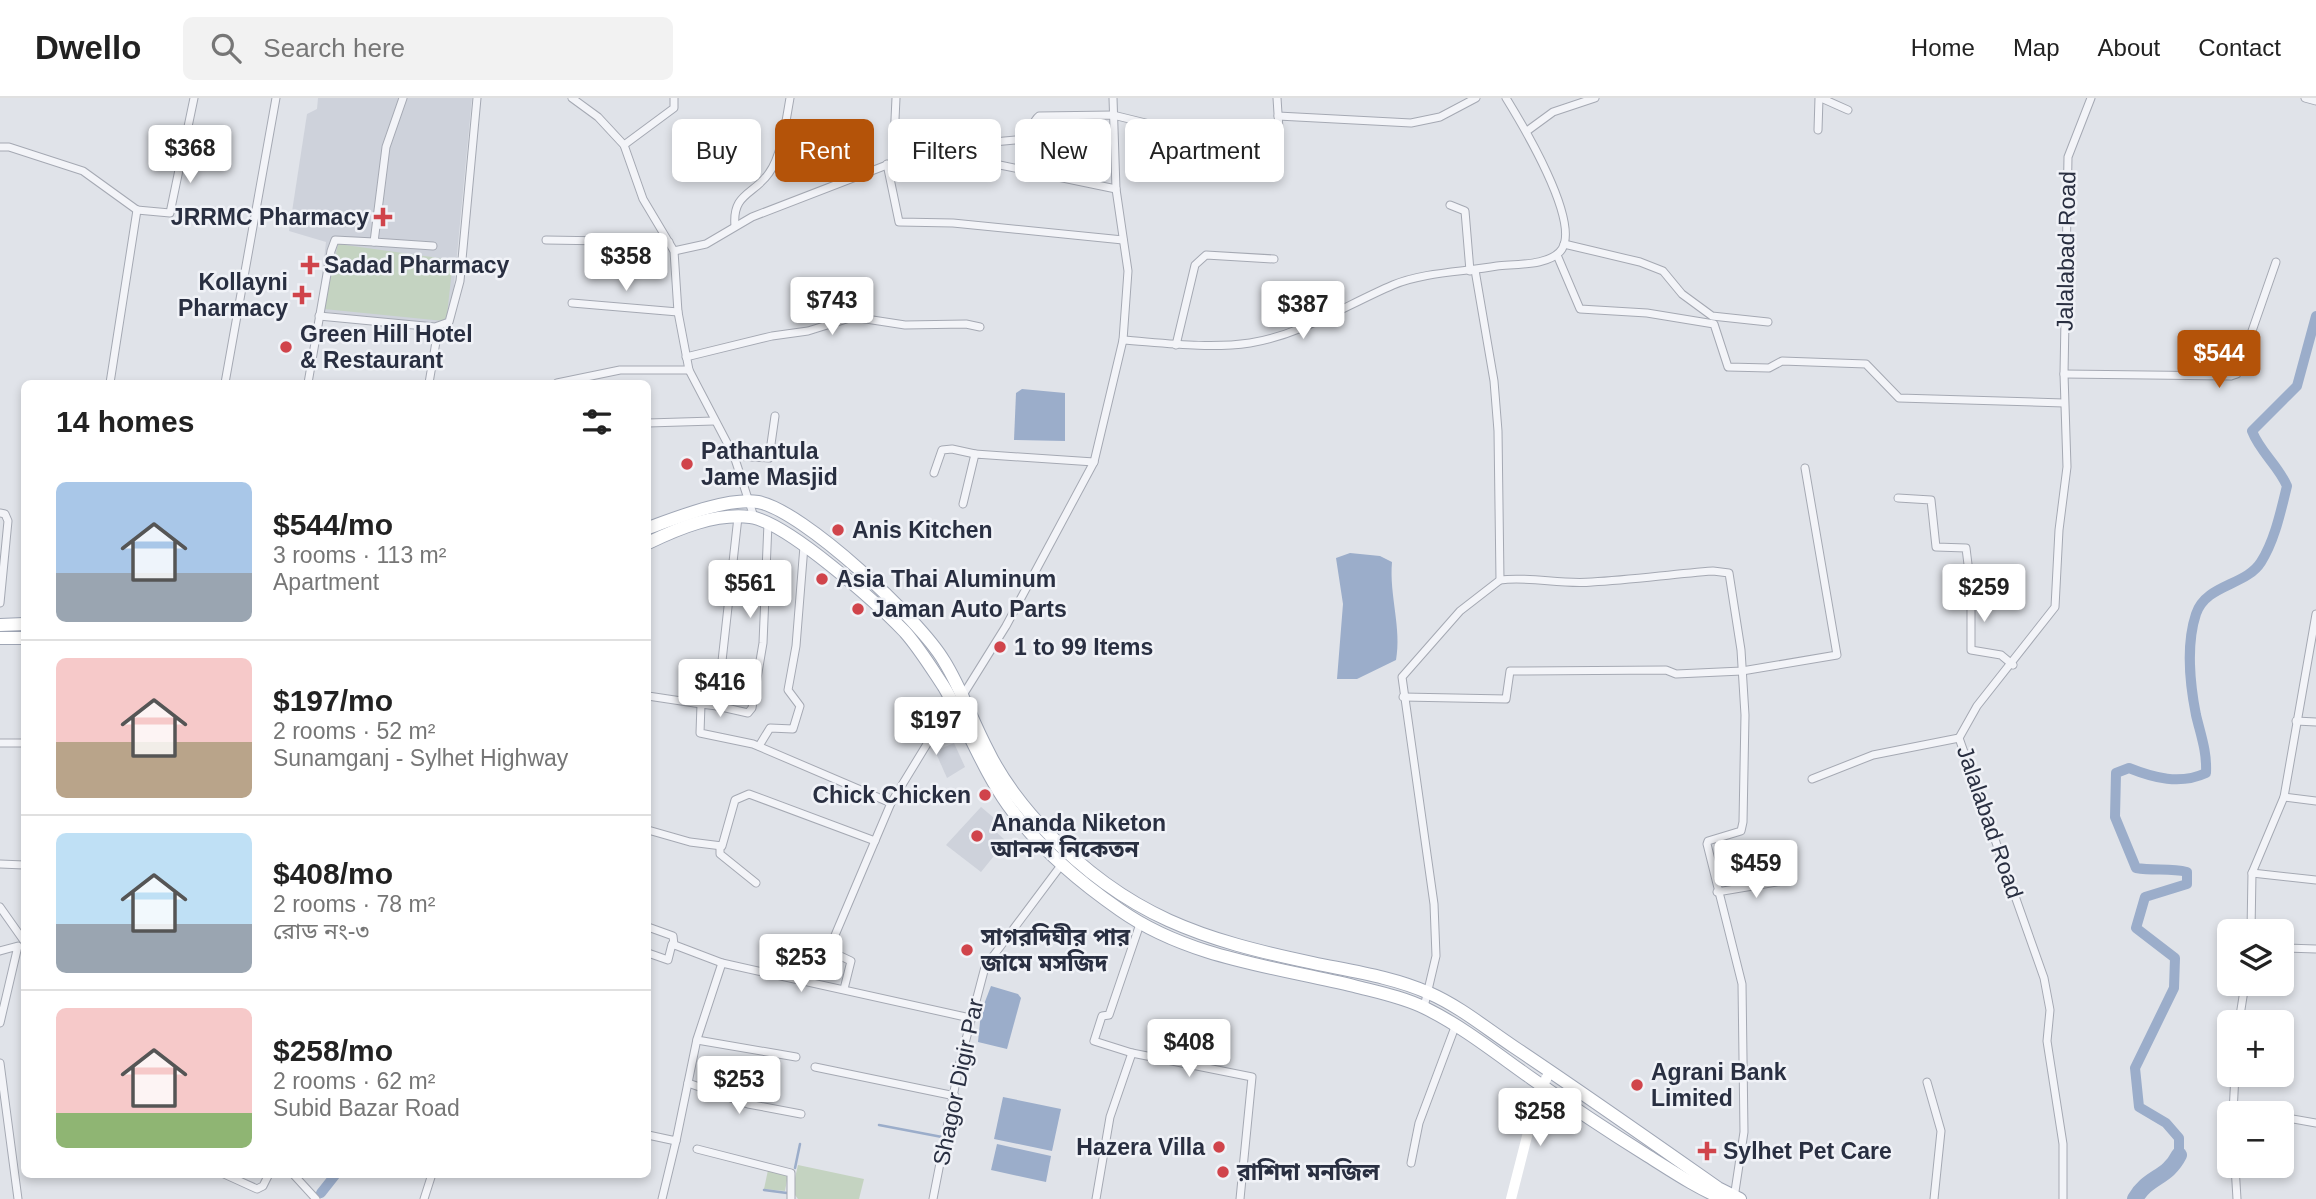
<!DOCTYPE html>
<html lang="en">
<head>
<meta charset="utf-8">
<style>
  body { margin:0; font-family:Arial,"Noto Sans Bengali",sans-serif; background:#f2f2f2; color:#222; height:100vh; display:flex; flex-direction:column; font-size:26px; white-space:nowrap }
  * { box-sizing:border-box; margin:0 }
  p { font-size:23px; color:#767676 }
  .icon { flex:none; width:38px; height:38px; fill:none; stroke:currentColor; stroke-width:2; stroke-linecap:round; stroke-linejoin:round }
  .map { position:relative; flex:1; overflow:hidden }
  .details { position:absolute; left:21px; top:282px; width:630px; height:798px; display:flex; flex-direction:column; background:#fff; border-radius:10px; box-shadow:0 4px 10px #0003 }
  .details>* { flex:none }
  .guide { position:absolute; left:672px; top:21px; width:665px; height:63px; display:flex; gap:14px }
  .buttons { position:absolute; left:2217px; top:821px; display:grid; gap:14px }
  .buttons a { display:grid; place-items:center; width:77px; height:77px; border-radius:10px; background:#fff; box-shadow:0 4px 10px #0003; font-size:35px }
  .price { position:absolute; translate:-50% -60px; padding:0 16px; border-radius:7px; background:#fff; color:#222; font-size:23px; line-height:46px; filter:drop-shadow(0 2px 4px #0008) }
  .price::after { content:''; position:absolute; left:50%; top:42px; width:21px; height:16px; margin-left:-10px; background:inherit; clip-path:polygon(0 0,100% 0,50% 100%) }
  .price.active { background:#b45309; color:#fff }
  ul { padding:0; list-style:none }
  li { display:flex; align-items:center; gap:21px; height:175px; padding:0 35px }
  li+li { border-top:2px solid #e0e0e0 }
  li span { display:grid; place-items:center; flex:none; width:196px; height:140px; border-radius:10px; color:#555 }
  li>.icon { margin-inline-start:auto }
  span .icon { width:84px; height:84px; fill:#fffc; stroke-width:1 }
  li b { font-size:30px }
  h2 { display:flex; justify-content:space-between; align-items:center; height:84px; padding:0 35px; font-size:30px }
  .tag { padding:0 24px; border-radius:10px; background:#fff; box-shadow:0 4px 10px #0003; font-size:24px; line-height:63px }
  .tag.active { background:#b45309; color:#fff }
  header { display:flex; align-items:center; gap:42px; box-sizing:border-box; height:98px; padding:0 35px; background:#fff; border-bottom:2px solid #e0e0e0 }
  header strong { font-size:33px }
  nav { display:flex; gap:38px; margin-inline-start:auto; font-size:24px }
  .search { width:490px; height:63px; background:#f2f2f2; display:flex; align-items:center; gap:18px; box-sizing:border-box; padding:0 24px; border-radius:10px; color:#767676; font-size:26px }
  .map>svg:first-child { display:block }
  .built { fill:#ced2db }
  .green { fill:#c4d3c1 }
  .water { fill:#9badca }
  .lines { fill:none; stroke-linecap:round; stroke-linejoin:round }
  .stream { stroke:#9badca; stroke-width:2.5 }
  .canal { stroke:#9badca; stroke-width:10 }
  .river { stroke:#9badca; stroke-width:16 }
  .street-casing { stroke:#a5a9b3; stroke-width:9 }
  .primary-casing { stroke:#9fa6b5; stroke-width:14 }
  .street { stroke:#f3f4f8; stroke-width:7 }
  .secondary { stroke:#fff; stroke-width:10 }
  .primary { stroke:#fff; stroke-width:12 }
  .poi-dot { fill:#d0444b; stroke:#f0f2f7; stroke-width:2.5 }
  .labels { text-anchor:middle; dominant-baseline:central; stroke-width:5; stroke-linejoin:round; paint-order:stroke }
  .poi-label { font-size:23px; font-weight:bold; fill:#292f41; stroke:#f0f2f7; text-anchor:start }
  .street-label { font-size:23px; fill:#292f41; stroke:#f0f2f7 }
</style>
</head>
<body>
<header>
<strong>Dwello</strong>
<div class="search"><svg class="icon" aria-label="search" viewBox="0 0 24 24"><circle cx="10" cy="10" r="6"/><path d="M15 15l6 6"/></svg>Search here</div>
<nav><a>Home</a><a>Map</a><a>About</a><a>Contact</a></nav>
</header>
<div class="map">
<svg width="2316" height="1101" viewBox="0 0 2316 1101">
  <rect width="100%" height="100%" fill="#e0e3e9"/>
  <g class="built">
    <path d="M318,0H472L450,230L318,213L326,144L289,133L307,16L317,11Z"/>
    <path d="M954,645L965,669L947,680L935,653Z"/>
    <path d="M981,709L1000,725L994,732L1006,743L981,774L946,747Z"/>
  </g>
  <g class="green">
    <path d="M338,146L453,162L447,217L444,223L324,211Z"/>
    <path d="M798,1067L864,1081L859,1101H798L792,1093Z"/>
    <path d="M768,1072L788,1077L785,1093L764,1091Z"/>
  </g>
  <g class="water">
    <path d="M1022,291L1065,295V343L1014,342L1016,295Z"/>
    <path d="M1350,455L1380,458L1392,464C1389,497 1402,531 1396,562L1357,581H1337L1343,506L1336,460Z"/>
    <path d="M991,888L1018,896L1021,900L1007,951L978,944L981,914Z"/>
    <path d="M1003,999L1061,1011L1052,1053L994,1041Z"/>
    <path d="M997,1046L1051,1058L1046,1084L991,1072Z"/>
  </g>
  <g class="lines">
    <g class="stream">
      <path d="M879,1027L942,1039"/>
      <path d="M795,1070L800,1046"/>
      <path d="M764,1092L787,1095"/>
    </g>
    <g class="canal">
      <path d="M2179,1057V1040L2166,1025L2139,1009L2135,970L2174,890L2175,860L2136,830L2145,799L2187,786V774C2170,770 2154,773 2136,770L2115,719L2116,675L2129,670C2154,680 2180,687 2206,675C2207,653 2201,638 2196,617C2190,587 2186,546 2196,516C2206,486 2246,488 2261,464C2275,442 2281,412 2287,388C2278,367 2260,354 2252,333L2297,288L2316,218"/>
      <path d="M321,1095L336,1076"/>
    </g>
    <path class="river" d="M2135,1101C2148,1078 2167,1081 2179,1057"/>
    <g class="street-casing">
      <g id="street">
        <path d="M572,0L598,19L624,47L643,101L674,153L678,214L689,272L734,358L754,419"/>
        <path d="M1821,0L1848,12"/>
        <path d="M2305,0L2316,3"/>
        <path d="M1278,18L1411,25L1440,19L1476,0"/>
        <path d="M1818,32L1819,0"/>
        <path d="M1527,33L1553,14L1595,0"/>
        <path d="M986,44L990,65L1116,91"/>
        <path d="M624,47L674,10V0"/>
        <path d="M0,49H9L83,73L137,112"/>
        <path d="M893,64L896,0"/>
        <path d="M887,66L899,124L953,125L1123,142"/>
        <path d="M1450,107L1465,113L1470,173"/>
        <path d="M137,112L170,115L194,0"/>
        <path d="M735,128C732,95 754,97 769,75C782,57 786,22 790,0"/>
        <path d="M546,142L669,144"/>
        <path d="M374,144L433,148"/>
        <path d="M1564,146L1640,164L1663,173L1682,196L1712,218L1768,224"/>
        <path d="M674,153L706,146L752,119L905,60L939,49L1025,41C1033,34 1031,24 1039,18L1113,17L1174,32L1274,34L1279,31L1277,0"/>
        <path d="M1557,157L1580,211L1647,215L1714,226L1728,269L1769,270L1782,263L1866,266L1899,300L2064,305"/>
        <path d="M572,205L678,214"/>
        <path d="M319,218L435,229L449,224L460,183L477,0"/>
        <path d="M1123,242C1164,245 1209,251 1250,245C1301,237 1346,207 1393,187C1424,174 1464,174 1497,168C1515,166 1551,168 1562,151C1580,122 1522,26 1506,0"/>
        <path d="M1176,247L1195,167L1206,157L1274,161"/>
        <path d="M686,259L772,238L808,233L853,219L905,227L966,226L980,229"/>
        <path d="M2064,276L2231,278L2237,276L2276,164"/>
        <path d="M110,285L137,112"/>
        <path d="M225,285L276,0"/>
        <path d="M308,285L331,153L335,142L374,144L386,49L403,0"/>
        <path d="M429,285L438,232"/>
        <path d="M557,285L620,272H689"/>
        <path d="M648,325L714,323"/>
        <path d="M734,358L769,360L775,318"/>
        <path d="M934,375L942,352L952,351L975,356"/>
        <path d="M1898,400L1931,402L1936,449L1966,450L1971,491V552L2001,557L2013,567"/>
        <path d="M963,406L975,356L1094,364"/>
        <path d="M0,415L5,416L8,423L0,505"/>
        <path d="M738,419L717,608L701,606L700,635L753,646L891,705"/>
        <path d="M1500,482C1531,478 1561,487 1592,484C1632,482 1672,476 1713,473L1729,475L1741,552L1745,617L1743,724L1741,733L1708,743L1707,746L1742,886L1744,1034L1734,1100"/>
        <path d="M648,598L701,606"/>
        <path d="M1403,599L1506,601L1510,573L1666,572L1676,576L1742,573L1837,557L1805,370"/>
        <path d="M717,608L748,615L752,610L763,545L768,425"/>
        <path d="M2296,623L2316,624"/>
        <path d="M0,645H24"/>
        <path d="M759,648L770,630L793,631L800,608L788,592L796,548L804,448"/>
        <path d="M1812,681L1873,657L1959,640"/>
        <path d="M2284,699L2316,703"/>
        <path d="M648,732L690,744L722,748L735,702L749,696L875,743"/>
        <path d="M720,748V756L756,785"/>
        <path d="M0,766L24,767"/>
        <path d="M2252,775L2316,782"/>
        <path d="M1717,794L1789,782"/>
        <path d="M0,809L24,843"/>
        <path d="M1140,826L1109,917L1102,918L1094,943L1132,955L1252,979L1240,1101"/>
        <path d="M648,829L673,838L674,847"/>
        <path d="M2251,833L2252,775L2284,699L2316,516"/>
        <path d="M2282,850L2316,851"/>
        <path d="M0,853L18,848L0,925"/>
        <path d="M648,855L668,862L672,846L722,865L970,920"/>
        <path d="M844,891L851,863L832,854L830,849L891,705L952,605L963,597L1006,528L1094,364L1123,242L1128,173L1116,91L1113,0"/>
        <path d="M1424,909L1436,858L1434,806L1402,579L1460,513L1500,482L1498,333L1494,283L1475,172"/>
        <path d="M2239,924L2245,886"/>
        <path d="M697,942L796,959"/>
        <path d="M0,965L18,1101"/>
        <path d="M815,969L955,998"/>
        <path d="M1927,984L1941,1033L1934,1101"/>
        <path d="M688,985L748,1006L801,1016"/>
        <path d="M2233,1011L2256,1015"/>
        <path d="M2233,1015L2235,976"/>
        <path d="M2282,1019L2316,1025"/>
        <path d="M648,1037L676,1043L697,941L722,865"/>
        <path d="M697,1051L791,1075V1101"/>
        <path d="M1411,1065L1419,1025L1455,929"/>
        <path d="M2235,1068L2237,1101"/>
        <path d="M224,1076L257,1091L263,1088L269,1076"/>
        <path d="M293,1076L316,1101"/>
        <path d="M424,1101L432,1076"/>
        <path d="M662,1101L676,1043"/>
        <path d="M933,1101L959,968L985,869L1062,766"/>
        <path d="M1096,1101L1110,1019L1132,955"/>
        <path d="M2063,1101V1046L2047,943L2050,912L2044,880L1959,640L1977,608L2055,509L2059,432L2067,369L2064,276L2068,59L2091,0"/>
      </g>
    </g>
    <g class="primary-casing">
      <g id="primary">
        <path d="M648,430C676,420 728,399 758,404C803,412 920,522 944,563C962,592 972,623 988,653C1002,682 1025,712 1047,734C1127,818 1203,842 1313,865C1351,873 1393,879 1429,895C1459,908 1487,931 1514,949C1583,995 1651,1043 1718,1090L1740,1101"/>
        <path d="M648,445C679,430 715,415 750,419C787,424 878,506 905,534C920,551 932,571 944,589C967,628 982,670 1008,707C1038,749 1078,783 1120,812C1188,860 1275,869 1354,888C1377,894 1403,899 1425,910C1462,928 1497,956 1531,980C1569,1007 1608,1033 1648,1058C1672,1073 1697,1090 1724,1101"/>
        <path d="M0,527L24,526"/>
        <path d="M0,540H24"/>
      </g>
    </g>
    <use href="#street" class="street"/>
    <path class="secondary" d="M1511,1101L1537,999L1550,973"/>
    <use href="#primary" class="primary"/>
  </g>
  <g class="poi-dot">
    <path d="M379.5 108.5h7v7h7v7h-7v7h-7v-7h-7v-7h7z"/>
    <path d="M306.5 156.5h7v7h7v7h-7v7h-7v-7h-7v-7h7z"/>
    <path d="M298.5 186.5h7v7h7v7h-7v7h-7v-7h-7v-7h7z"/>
    <circle cx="286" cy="249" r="7"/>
    <circle cx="687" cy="366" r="7"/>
    <circle cx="838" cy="432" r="7"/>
    <circle cx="822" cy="481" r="7"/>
    <circle cx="858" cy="511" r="7"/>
    <circle cx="1000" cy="549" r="7"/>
    <circle cx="985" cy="697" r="7"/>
    <circle cx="977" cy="738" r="7"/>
    <circle cx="967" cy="852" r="7"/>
    <circle cx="1637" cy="987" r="7"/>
    <circle cx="1219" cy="1049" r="7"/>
    <path d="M1703.5 1042.5h7v7h7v7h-7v7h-7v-7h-7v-7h7z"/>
    <circle cx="1223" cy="1074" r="7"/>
  </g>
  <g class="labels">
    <g class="poi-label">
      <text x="369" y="119" text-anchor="end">JRRMC Pharmacy</text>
      <text x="324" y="167">Sadad Pharmacy</text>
      <text x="288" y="184" text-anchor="end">Kollayni<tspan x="288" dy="26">Pharmacy</tspan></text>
      <text x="300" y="236">Green Hill Hotel<tspan x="300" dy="26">&amp; Restaurant</tspan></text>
      <text x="701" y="353">Pathantula<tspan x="701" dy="26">Jame Masjid</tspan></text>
      <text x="852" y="432">Anis Kitchen</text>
      <text x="836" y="481">Asia Thai Aluminum</text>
      <text x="872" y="511">Jaman Auto Parts</text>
      <text x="1014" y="549">1 to 99 Items</text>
      <text x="971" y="697" text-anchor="end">Chick Chicken</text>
      <text x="991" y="725">Ananda Niketon<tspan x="991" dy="26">আনন্দ নিকেতন</tspan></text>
      <text x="981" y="839">সাগরদিঘীর পার<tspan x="981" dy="26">জামে মসজিদ</tspan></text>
      <text x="1651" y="974">Agrani Bank<tspan x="1651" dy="26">Limited</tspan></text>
      <text x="1205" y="1049" text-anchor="end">Hazera Villa</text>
      <text x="1723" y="1053">Sylhet Pet Care</text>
      <text x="1237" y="1074">রাশিদা মনজিল</text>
    </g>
    <g class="street-label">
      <text transform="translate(2066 153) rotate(-89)">Jalalabad Road</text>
      <text transform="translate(1990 724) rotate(71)">Jalalabad Road</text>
      <text transform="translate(958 984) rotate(-78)">Shagor Digir Par</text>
    </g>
  </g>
</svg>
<div class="buttons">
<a><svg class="icon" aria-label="layers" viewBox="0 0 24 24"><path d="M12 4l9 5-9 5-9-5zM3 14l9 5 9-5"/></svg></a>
<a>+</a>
<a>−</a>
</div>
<b class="price" style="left:190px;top:87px">$368</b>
<b class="price" style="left:626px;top:195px">$358</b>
<b class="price" style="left:832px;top:239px">$743</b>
<b class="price" style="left:1303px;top:243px">$387</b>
<b class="price active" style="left:2219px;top:292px">$544</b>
<b class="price" style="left:750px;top:522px">$561</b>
<b class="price" style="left:1984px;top:526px">$259</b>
<b class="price" style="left:720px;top:621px">$416</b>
<b class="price" style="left:936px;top:659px">$197</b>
<b class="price" style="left:1756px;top:802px">$459</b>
<b class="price" style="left:801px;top:896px">$253</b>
<b class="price" style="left:1189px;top:981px">$408</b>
<b class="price" style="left:739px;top:1018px">$253</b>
<b class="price" style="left:1540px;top:1050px">$258</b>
<div class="guide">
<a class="tag">Buy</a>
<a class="tag active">Rent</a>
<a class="tag">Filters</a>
<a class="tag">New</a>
<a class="tag">Apartment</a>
</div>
<section class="details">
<h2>14 homes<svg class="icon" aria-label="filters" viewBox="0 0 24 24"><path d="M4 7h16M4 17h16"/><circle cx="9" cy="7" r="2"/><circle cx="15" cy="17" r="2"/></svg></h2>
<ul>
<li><span style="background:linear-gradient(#a9c7e8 65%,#9aa5b1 0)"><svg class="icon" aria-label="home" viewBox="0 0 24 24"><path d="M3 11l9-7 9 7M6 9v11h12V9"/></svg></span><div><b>$544/mo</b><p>3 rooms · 113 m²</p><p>Apartment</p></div></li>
<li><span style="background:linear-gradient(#f6c9c9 60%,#b9a48a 0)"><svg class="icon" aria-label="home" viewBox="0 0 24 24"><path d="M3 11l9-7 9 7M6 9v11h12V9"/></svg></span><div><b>$197/mo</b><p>2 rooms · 52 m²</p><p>Sunamganj - Sylhet Highway</p></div></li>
<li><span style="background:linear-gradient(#bfe0f5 65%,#9aa5b1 0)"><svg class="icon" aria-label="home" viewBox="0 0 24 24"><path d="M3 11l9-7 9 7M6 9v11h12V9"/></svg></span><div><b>$408/mo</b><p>2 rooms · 78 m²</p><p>রোড নং-৩</p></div></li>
<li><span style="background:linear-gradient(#f6c9c9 75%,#8fb573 0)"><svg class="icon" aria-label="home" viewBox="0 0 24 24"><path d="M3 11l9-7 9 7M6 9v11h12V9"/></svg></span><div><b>$258/mo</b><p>2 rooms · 62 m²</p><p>Subid Bazar Road</p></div></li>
</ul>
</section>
</div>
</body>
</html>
